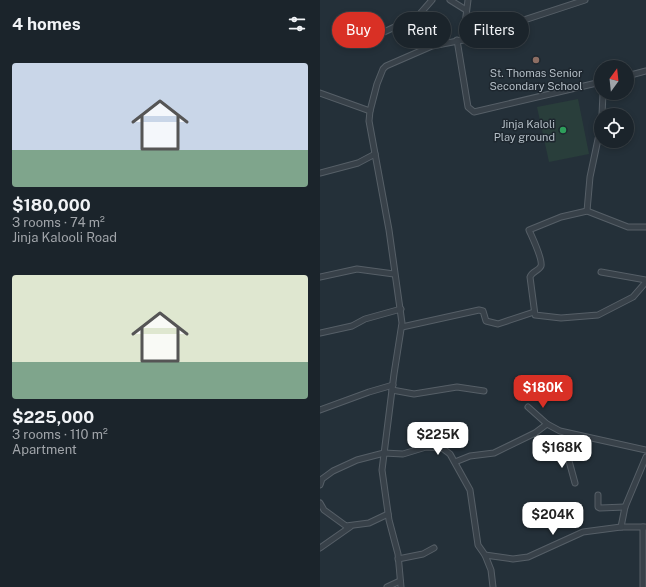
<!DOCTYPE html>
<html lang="en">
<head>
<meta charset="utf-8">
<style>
  body { margin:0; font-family:"Public Sans",sans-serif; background:#283037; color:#f1f3f6; height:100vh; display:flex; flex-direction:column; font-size:15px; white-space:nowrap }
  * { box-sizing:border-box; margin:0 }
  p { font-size:13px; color:#a0a4a9 }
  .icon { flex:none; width:22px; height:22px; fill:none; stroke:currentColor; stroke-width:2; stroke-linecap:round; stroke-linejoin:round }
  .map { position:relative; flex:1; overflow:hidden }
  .drawer { display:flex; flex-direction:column; background:#1b242b; width:320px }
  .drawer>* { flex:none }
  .banner { position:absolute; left:12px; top:12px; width:254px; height:36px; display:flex; gap:8px }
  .needle { width:26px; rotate:15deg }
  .fabs { position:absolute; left:274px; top:60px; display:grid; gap:8px }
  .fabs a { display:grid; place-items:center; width:40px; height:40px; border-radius:50%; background:#1b242b; box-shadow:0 2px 6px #0003,0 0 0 1px #394147; font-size:20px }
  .price { position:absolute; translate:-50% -34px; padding:0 9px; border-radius:8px; background:#fff; color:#222; font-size:13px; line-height:26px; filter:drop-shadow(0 1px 2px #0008) }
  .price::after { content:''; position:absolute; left:50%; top:24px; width:12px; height:9px; margin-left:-6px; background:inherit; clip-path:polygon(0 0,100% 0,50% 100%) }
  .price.current { background:#d93025; color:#fff }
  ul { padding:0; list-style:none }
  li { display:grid; align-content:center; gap:8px; height:212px; padding:0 12px }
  li span { display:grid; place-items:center; height:124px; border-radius:4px; color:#555 }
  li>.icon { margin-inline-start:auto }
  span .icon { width:72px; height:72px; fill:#fffc; stroke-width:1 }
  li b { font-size:17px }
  h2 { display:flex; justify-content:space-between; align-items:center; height:48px; padding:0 12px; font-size:17px }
  .chip { padding:0 14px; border-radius:18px; background:#1b242b; box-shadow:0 2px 6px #0003,0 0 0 1px #394147; font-size:14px; line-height:36px }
  .chip.current { background:#d93025; color:#fff }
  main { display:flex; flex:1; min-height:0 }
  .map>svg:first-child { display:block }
  .green { fill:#293e3b }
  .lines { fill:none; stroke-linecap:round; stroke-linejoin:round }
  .street-casing { stroke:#565f67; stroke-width:7 }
  .street { stroke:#384149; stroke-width:5 }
  .education-dot { fill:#8d6e63; stroke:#1d262e; stroke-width:1.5 }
  .leisure-dot { fill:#2e9e5b; stroke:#1d262e; stroke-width:1.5 }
  .labels { text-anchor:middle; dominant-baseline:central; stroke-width:3; stroke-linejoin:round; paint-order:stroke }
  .poi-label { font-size:11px; fill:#b3bdc5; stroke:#1d262e }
</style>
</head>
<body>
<main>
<section class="drawer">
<h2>4 homes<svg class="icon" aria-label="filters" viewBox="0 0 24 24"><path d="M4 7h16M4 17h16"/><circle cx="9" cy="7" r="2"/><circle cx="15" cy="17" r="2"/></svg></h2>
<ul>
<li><span style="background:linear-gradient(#c9d6e8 70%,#7fa58c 0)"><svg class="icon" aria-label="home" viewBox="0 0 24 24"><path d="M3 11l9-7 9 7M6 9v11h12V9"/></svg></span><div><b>$180,000</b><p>3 rooms · 74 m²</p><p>Jinja Kalooli Road</p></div></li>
<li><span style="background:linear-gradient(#dfe7d0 70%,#7fa58c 0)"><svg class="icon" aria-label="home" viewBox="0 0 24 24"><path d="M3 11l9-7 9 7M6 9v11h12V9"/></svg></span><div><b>$225,000</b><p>3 rooms · 110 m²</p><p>Apartment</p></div></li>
</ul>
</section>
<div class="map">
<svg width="326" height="587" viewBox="0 0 326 587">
  <rect width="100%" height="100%" fill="#243039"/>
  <path class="green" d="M258,99L269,154L229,162L217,107Z"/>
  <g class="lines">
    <g class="street-casing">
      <g id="street">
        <path d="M130,0L146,10"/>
        <path d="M64,32L98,16L112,0"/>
        <path d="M137,40L148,107L154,112L281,82"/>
        <path d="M143,40L148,0"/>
        <path d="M307,76L326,71"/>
        <path d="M0,93L50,111"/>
        <path d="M282,115L283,93"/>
        <path d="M0,173L38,163L55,154"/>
        <path d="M267,211L270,177L281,125"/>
        <path d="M326,227H308L267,211L241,217L209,230C212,237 223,259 221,266C219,271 212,271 210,277L215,315L241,318L278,315L313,297L326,282"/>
        <path d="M281,272L326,280"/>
        <path d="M0,277L37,269L74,274"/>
        <path d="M82,327L159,310L163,311L166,321L178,324L214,312"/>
        <path d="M0,333L32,326L45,319L81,309"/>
        <path d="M72,390L94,394L137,387L164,391"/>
        <path d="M208,407L227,424"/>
        <path d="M0,410L49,392L73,385"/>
        <path d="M246,450L255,483"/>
        <path d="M226,457L246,450V433"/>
        <path d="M135,462L150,456L174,453L215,433L227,424L240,431L326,450"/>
        <path d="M0,485L2,479L13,471L37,460L64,453L83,454L106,447L122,448L130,454L150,490L158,545L165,555L193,559L208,557L263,532L301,527H326"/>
        <path d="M278,495V507L280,508L305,507"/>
        <path d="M0,503L4,510L26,526L49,523L68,514"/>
        <path d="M301,527L305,507L326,457"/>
        <path d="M0,548L30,527"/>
        <path d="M165,555L171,570L173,587"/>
        <path d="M78,559L103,554L114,548"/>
        <path d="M67,587L80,581"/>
        <path d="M81,587L78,554L69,520L62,470L74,374L82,323L69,230L49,121L50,111L57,84L63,69L66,66L112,46L143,40L265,0"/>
        <path d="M323,587V527"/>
      </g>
    </g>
    <use href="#street" class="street"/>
  </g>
  <circle class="education-dot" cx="216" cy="60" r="4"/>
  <circle class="leisure-dot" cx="243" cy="130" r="4"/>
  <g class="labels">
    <g class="poi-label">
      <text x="216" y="73">St. Thomas Senior<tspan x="216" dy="13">Secondary School</tspan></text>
      <text x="235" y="124" text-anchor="end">Jinja Kaloli<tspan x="235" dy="13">Play ground</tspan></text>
    </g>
  </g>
</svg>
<div class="fabs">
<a><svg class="needle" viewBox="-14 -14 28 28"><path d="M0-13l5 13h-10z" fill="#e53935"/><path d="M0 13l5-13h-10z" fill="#a0a4a9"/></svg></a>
<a><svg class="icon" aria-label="locate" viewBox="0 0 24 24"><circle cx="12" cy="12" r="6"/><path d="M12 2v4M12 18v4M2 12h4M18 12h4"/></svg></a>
</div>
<b class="price current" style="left:223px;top:409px">$180K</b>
<b class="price" style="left:118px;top:456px">$225K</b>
<b class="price" style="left:242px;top:469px">$168K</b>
<b class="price" style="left:233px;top:536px">$204K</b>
<div class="banner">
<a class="chip current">Buy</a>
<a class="chip">Rent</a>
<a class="chip">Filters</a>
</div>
</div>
</main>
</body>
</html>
